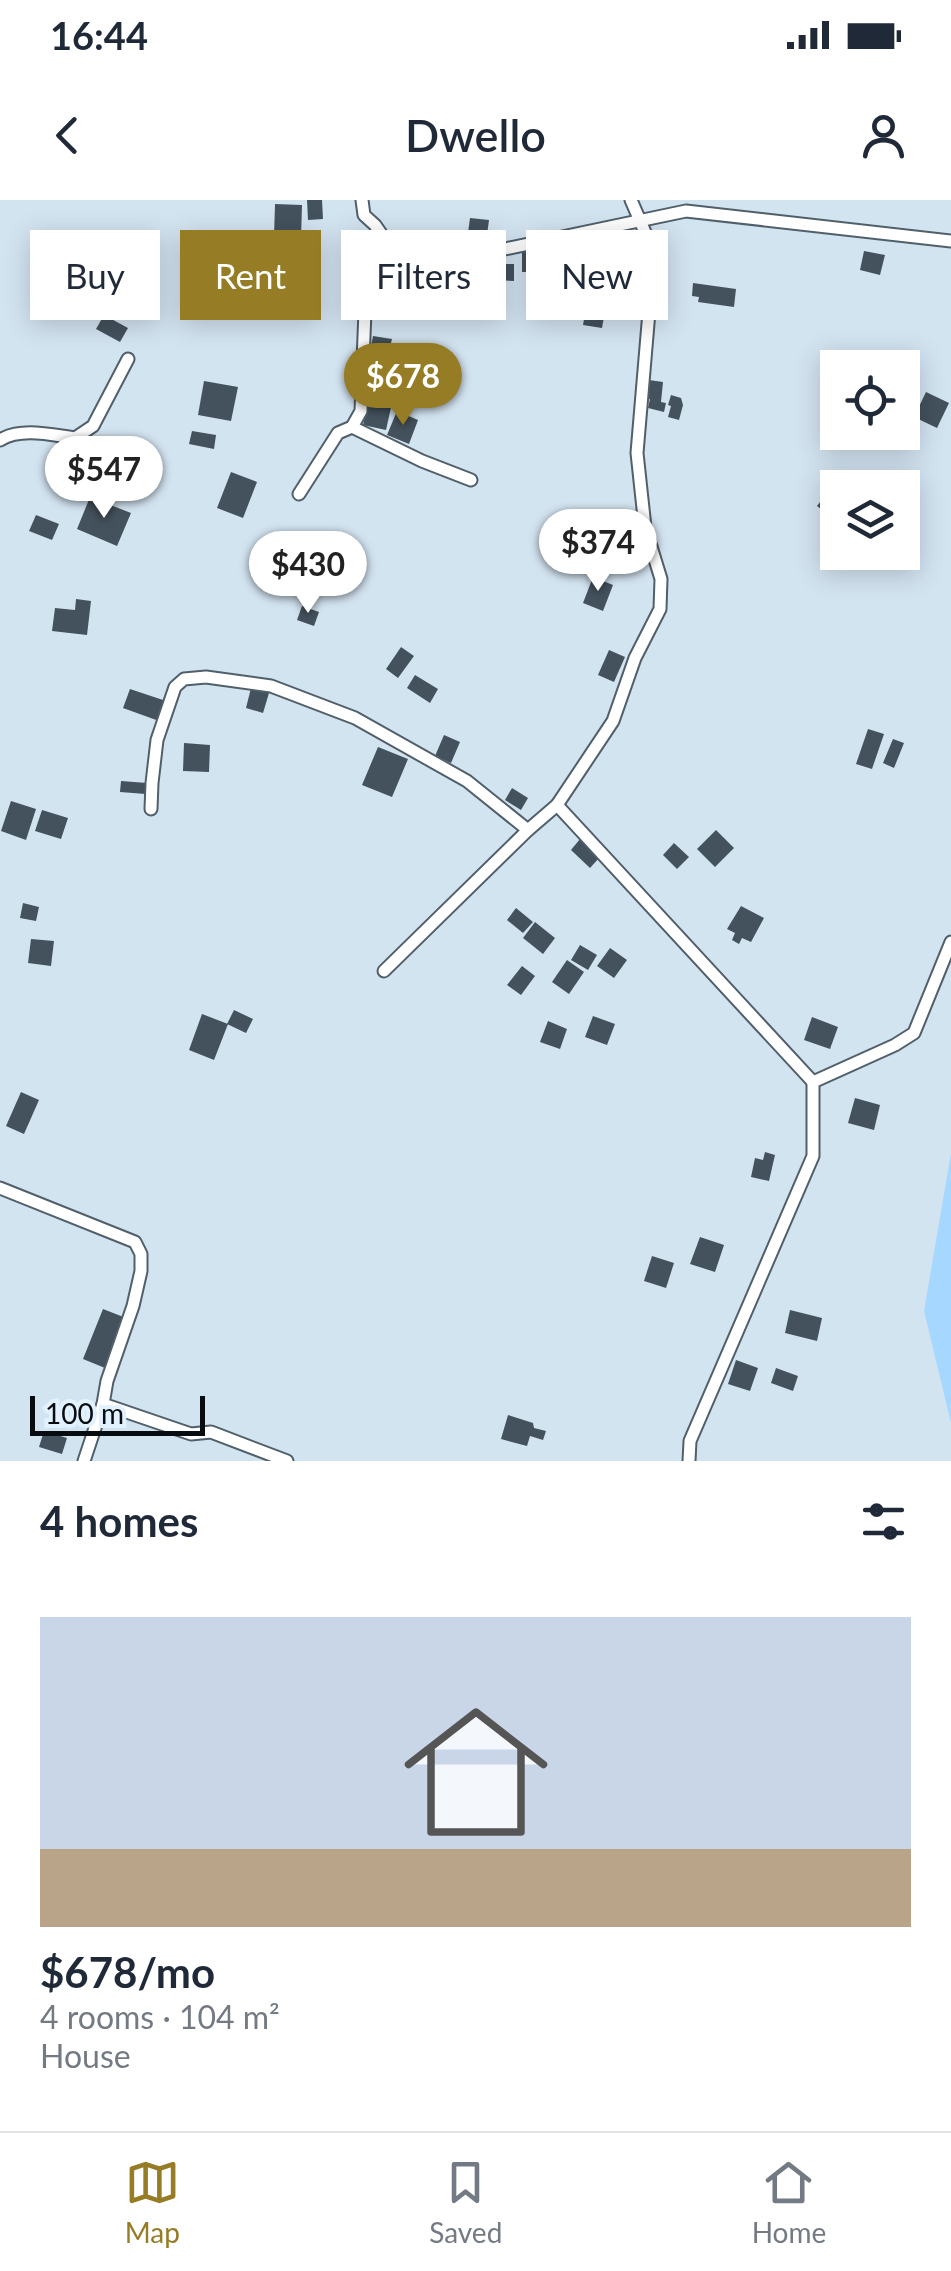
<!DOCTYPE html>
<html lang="en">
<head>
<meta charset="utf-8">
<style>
  body { margin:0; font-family:Lato,sans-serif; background:#f6f6f7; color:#1f2937; height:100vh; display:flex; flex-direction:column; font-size:38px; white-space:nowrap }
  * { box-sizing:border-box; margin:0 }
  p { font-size:32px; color:#747a83 }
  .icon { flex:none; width:55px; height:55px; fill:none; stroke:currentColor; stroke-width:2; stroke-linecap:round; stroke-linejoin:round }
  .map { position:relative; height:1261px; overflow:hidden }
  .side { display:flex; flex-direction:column; background:#fff; flex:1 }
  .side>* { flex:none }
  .guide { position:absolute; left:30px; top:30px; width:892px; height:90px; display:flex; gap:20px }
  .tools { position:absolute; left:820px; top:150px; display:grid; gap:20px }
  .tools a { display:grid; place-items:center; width:100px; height:100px; border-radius:0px; background:#fff; box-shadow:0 5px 25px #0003; font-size:50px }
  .scale { position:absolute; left:30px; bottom:25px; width:175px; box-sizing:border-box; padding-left:10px; border:5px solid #070c10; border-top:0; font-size:28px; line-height:35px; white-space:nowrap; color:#070c10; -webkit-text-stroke:8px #e1f1ff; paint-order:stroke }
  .price { position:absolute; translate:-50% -85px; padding:0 22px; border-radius:35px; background:#fff; color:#222; font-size:32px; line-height:65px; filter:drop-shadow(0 2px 5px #0008) }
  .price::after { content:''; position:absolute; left:50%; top:60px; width:30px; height:22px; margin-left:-15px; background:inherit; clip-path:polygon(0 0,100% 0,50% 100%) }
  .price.active { background:#967c24; color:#fff }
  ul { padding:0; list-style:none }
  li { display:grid; align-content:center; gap:20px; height:530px; padding:0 40px }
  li+li { border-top:2px solid #e0e1e3 }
  li span { display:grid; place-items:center; height:310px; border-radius:0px; color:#555 }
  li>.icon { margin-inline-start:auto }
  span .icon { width:180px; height:180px; fill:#fffc; stroke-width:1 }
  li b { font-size:42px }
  h2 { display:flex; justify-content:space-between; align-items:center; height:120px; padding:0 40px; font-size:42px }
  .pill { padding:0 35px; border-radius:0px; background:#fff; box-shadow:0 5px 25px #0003; font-size:35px; line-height:90px }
  .pill.active { background:#967c24; color:#fff }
  .status { display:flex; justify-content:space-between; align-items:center; height:70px; padding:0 50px; background:#fff; direction:ltr }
  .status svg { height:28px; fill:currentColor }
  header { display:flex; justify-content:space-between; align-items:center; height:130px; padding:0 40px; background:#fff; font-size:45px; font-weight:600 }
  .dock { display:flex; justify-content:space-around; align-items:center; height:140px; border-top:2px solid #e0e1e3; background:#fff; font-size:28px; color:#747a83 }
  .dock a { display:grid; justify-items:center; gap:5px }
  .dock .active { color:#967c24 }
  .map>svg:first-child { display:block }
  .green { fill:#a6d7fe }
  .building { fill:#44525d }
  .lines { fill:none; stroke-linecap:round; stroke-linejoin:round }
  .street-casing { stroke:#505f6a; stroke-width:15 }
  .street { stroke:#fff; stroke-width:11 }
</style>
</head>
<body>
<div class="status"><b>16:44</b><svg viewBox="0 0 49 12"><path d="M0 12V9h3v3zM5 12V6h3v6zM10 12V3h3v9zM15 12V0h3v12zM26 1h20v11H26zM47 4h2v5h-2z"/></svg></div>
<header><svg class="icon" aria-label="back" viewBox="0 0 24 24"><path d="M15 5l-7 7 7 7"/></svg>Dwello<svg class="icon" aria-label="person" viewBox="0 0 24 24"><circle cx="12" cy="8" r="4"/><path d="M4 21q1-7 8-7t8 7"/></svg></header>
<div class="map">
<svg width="951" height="1261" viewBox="0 0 951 1261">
  <rect width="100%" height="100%" fill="#d3e4f1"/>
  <path class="green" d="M951,953V1223L924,1111Z"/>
  <g class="building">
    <path d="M307,0H322L323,19L308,20Z"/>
    <path d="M275,4L302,5L301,38L274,37Z"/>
    <path d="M470,18L489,20L486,43L467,40Z"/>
    <rect x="522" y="48" width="18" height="24"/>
    <path d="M864,51L885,55L880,75L860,70Z"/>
    <path d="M496,64H514V81L495,80Z"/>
    <path d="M693,83L736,89L734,107L698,102L699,97L692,96Z"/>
    <path d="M586,108L605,111L602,128L583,125Z"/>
    <path d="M104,115L128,128L120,142L96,129Z"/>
    <path d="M373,136L392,139L391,143L410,147L407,169L368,162Z"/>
    <path d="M897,150L913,156L903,184L902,168H891Z"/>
    <path d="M649,180L663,182L661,202L666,203L664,212L648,208L650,199L646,200Z"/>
    <path d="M204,181L238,187L231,221L198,215Z"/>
    <path d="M926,192L949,203L937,228L914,217Z"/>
    <path d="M671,195L681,198L683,205L679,220L668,217L671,206L668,205Z"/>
    <path d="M369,198L392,203L386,230L363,225Z"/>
    <path d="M397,211L418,220L409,244L387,235Z"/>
    <path d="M192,231L216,235L214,249L189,244Z"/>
    <path d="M231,272L257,282L243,318L217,308Z"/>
    <path d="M831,288L838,293V317L835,320L817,306Z"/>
    <path d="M90,297L131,313L117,346L77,329Z"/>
    <path d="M36,315L59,324L52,340L29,331Z"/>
    <path d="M593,377L613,385L603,411L583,403Z"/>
    <path d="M76,399L91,401L87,435L52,431L55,408L75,410Z"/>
    <path d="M302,406L319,412L314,426L297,420Z"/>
    <path d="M401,447L414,456L398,478L386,469Z"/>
    <path d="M609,450L625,457L614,482L598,475Z"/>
    <path d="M415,475L438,489L430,503L407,488Z"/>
    <path d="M251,488L269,493L263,513L246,508Z"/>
    <path d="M130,489L166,501L159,521L123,508Z"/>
    <path d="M868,529L884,534L872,569L856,564Z"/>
    <path d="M444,535L460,542L451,563L435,556Z"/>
    <path d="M893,539L904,543L894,568L883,563Z"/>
    <path d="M184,543L210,545L209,572L183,571Z"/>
    <path d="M378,547L408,559L392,597L362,585Z"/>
    <path d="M121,581L147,583L146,594L120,592Z"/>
    <path d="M512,588L528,598L521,610L505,600Z"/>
    <path d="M11,601L36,609L26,640L1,631Z"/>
    <path d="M42,610L68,618L61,639L35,631Z"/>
    <path d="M716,630L734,648L715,667L697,649Z"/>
    <path d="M580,639L600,657L590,668L571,650Z"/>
    <path d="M674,643L689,657L677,669L663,655Z"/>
    <path d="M23,703L39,707L36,721L20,718Z"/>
    <path d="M741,706L764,718L751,742L742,738L739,744L732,740L735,733L727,729Z"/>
    <path d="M516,708L533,722L523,733L507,720Z"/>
    <path d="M535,722L555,738L543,754L523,738Z"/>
    <path d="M31,739L54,741L51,766L28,763Z"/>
    <path d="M580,745L597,755L588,770L571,760Z"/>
    <path d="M610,748L627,760L614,778L597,766Z"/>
    <path d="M567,760L584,772L569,794L552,782Z"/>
    <path d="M522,766L535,776L521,795L507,785Z"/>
    <path d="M234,810L253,819L246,833L227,824Z"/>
    <path d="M202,814L228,824L214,860L189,850Z"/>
    <path d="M593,816L615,824L607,845L585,837Z"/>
    <path d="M812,817L838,827L830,849L804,840Z"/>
    <path d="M548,821L567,829L560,849L540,842Z"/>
    <path d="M21,892L39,900L24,934L6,926Z"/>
    <path d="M855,898L880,905L874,930L848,923Z"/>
    <path d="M765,952L775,955L769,981L751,977L755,958L763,960Z"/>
    <path d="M700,1037L724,1045L715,1072L690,1064Z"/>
    <path d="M652,1056L674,1063L666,1088L644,1081Z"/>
    <path d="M103,1109L126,1118L105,1168L83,1159Z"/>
    <path d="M790,1110L822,1118L817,1141L785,1133Z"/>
    <path d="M736,1160L758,1168L750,1191L728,1184Z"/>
    <path d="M776,1168L798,1176L793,1191L771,1183Z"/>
    <path d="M508,1215L533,1223L534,1228L546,1231L543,1240L530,1236L527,1246L501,1239Z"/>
    <path d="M44,1231L67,1238L62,1254L39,1247Z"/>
  </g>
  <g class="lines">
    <g class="street-casing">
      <g id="street">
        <path d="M390,66L438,63L686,11L951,41"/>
        <path d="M352,227L422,261L471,280"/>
        <path d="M0,240C21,227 52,235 75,238L93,226L128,159"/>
        <path d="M299,294L338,233L352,227L361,211L365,111L374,87L381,75L390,66L391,57V48L375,25L364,15L362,0"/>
        <path d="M557,605L613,521L635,458L660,409L661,379L645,327L637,253L654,53L631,0"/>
        <path d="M151,609L152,583L157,540L175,487L184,479L206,477L271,486L355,518L467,581L528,630"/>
        <path d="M384,771L528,630L557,605L813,882"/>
        <path d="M0,988L135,1042L141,1054V1071L133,1106L107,1181L103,1204L84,1261"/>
        <path d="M103,1204L191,1234L211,1232L287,1261"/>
        <path d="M689,1261L690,1241L813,956V882L895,845L914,833L951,742"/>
      </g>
    </g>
    <use href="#street" class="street"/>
  </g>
</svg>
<div class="tools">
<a><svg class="icon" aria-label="locate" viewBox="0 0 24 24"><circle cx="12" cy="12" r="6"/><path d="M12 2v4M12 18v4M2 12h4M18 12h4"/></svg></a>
<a><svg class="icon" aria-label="layers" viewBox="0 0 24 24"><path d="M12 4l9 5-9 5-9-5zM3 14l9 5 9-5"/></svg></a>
</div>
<div class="scale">100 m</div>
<b class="price active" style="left:403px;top:228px">$678</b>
<b class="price" style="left:104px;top:321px">$547</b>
<b class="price" style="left:598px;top:394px">$374</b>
<b class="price" style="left:308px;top:416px">$430</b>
<div class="guide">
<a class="pill">Buy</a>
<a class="pill active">Rent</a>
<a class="pill">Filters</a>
<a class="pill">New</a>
</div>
</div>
<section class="side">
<h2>4 homes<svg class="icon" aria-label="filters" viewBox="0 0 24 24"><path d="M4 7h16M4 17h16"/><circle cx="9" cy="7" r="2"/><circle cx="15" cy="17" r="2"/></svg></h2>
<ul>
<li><span style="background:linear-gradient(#c9d6e8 75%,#b9a48a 0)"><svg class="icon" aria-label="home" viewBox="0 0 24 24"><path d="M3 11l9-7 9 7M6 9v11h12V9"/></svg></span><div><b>$678/mo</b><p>4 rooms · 104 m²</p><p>House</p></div></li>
</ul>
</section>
<nav class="dock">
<a class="active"><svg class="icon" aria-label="map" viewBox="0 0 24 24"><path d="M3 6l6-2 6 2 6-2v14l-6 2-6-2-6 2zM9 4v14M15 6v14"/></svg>Map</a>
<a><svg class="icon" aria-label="saved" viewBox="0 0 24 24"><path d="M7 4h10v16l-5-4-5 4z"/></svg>Saved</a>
<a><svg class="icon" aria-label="home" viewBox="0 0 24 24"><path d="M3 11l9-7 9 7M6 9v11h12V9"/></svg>Home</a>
</nav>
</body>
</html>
